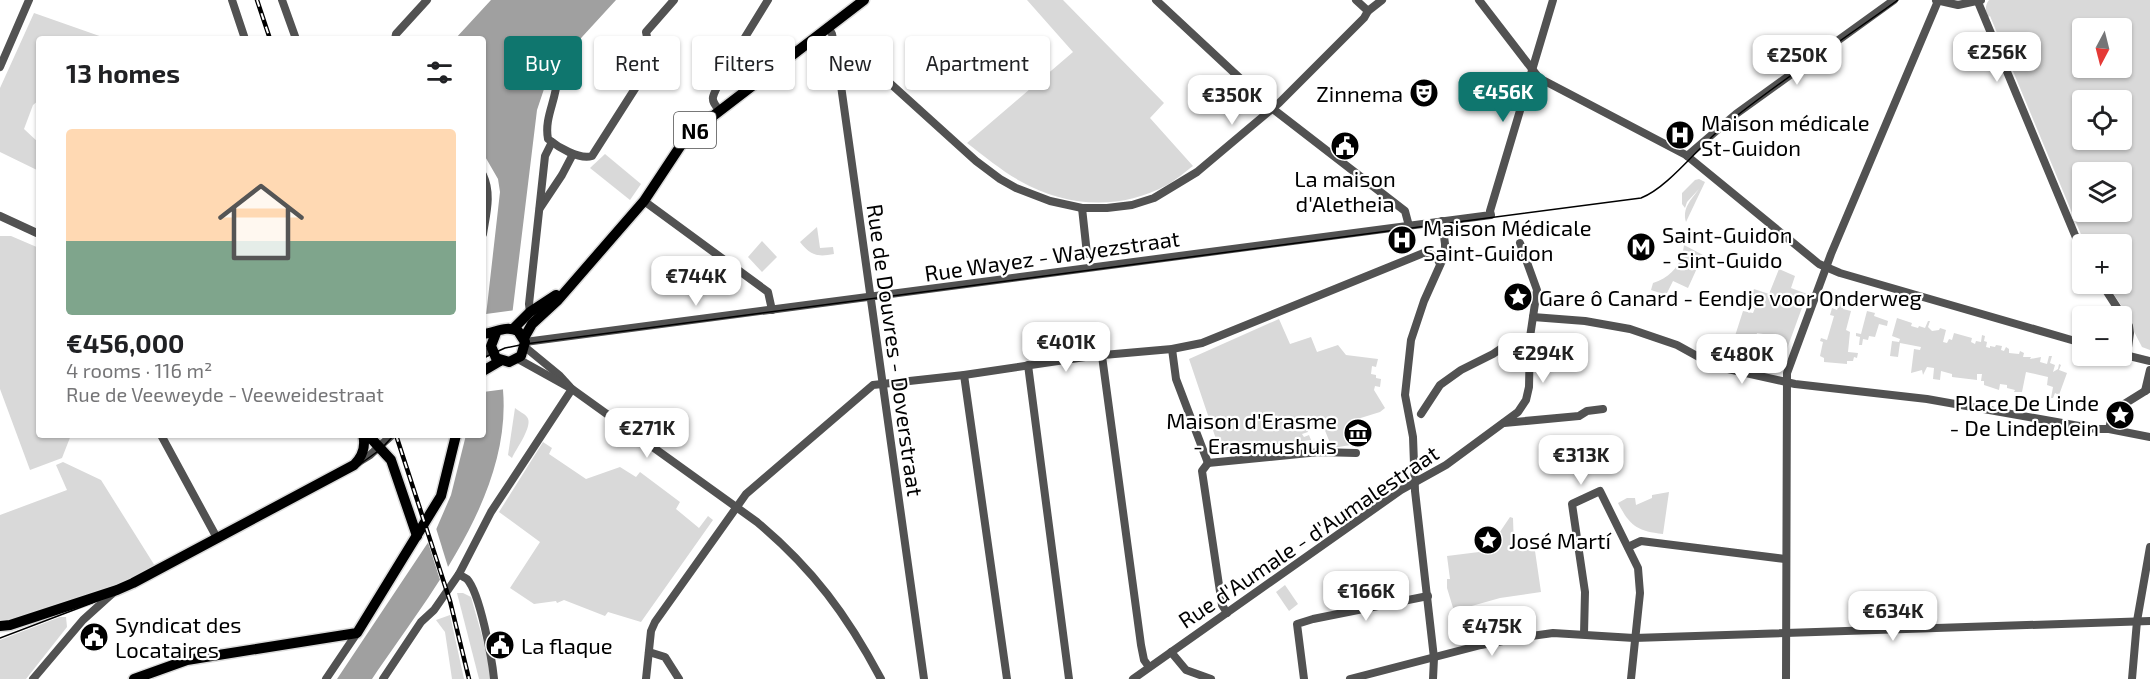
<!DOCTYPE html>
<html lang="en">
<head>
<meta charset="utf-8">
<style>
  body { margin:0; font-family:"Exo 2",sans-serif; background:#f6f6f6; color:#202124; height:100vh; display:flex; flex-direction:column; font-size:22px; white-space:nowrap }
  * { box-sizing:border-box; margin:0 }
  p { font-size:20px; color:#757577 }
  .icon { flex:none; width:33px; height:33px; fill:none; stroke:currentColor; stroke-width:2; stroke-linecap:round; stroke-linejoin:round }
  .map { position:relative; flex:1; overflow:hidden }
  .sheet { position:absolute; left:36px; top:36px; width:450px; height:402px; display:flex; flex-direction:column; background:#fff; border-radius:6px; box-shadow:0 2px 4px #0004 }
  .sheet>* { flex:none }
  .hud { position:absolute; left:504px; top:36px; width:570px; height:54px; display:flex; gap:12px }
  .needle { width:39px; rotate:187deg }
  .buttons { position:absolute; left:2072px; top:18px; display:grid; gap:12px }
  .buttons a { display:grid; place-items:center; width:60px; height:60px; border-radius:6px; background:#fff; box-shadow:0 2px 4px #0004; font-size:30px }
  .price { position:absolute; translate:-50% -51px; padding:0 14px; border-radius:12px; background:#fff; color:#222; font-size:20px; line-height:39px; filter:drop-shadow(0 2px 3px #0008) }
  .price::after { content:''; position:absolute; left:50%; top:36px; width:18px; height:14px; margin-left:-9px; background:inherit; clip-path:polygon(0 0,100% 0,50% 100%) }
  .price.selected { background:#0f766e; color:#fff }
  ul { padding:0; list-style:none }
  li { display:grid; align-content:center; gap:12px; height:318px; padding:0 30px }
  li+li { border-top:2px solid #e0e0e0 }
  li span { display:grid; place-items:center; height:186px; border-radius:6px; color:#555 }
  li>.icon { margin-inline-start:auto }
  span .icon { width:108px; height:108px; fill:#fffc; stroke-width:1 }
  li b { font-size:26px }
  h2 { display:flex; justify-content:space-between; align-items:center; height:72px; padding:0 30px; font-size:26px }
  .tag { padding:0 21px; border-radius:6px; background:#fff; box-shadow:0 2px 4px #0004; font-size:21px; line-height:54px }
  .tag.selected { background:#0f766e; color:#fff }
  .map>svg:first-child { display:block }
  .green { fill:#d9d9d9; fill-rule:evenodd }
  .water { fill:#a0a0a0 }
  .pier { fill:#fff }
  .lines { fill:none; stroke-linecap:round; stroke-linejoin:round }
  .major-casing { stroke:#dbdbdb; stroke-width:13 }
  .minor { stroke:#525252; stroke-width:8 }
  .major { stroke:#000; stroke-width:10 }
  .tram { stroke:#000; stroke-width:1.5 }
  .rail-casing { stroke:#000; stroke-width:4.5 }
  .rail { stroke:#fff; stroke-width:2; stroke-dasharray:7; stroke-linecap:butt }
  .labels { text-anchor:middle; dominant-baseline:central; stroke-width:4.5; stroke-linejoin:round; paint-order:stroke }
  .shield { fill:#fff; stroke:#4c4c4c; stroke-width:1.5 }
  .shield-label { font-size:21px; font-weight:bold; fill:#000 }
  .poi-label { font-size:22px; fill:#000; stroke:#fff; text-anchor:start }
  .street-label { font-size:22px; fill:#000; stroke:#fff }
</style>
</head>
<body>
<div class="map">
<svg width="2150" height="679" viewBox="0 0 2150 679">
  <rect width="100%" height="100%" fill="#fff"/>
  <g class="green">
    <path d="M1027,0H1063L1164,103L1150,118L1193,166C1185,172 1176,180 1167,185C1119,211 1066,207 1020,181C1002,171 984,156 967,143L1073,52Z"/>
    <path d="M1989,0H2150V350L2142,347L2129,322L2130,319L2107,284H2121V244H2085L1990,16L1988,17C1985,11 1985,5 1989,0ZM2082,28H2121V68H2082ZM2082,100H2121V140H2082ZM2082,172H2121V212H2082Z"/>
    <path d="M34,13L108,39H39V100L33,105L24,129L39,143V171L0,152V88Z"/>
    <path d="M605,154L641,184L630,200L590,168Z"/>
    <path d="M1699,179L1705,182L1686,222C1682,208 1691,200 1699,189L1687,202L1685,208L1682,204V193L1695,180Z"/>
    <path d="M817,227L820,248L833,247L834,254C818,257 811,256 800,242Z"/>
    <path d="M0,236H11L39,248V435H71L62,458L30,470L0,389Z"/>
    <path d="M762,241L777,257L762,272L748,257Z"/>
    <path d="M1684,245L1703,255L1688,288L1673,281L1666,295L1651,290L1653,283C1671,277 1682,265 1684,245Z"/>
    <path d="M1779,269L1795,276L1791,288L1807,294L1784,357L1778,355L1782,337L1757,333L1755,341L1735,336L1743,311L1753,313L1755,308L1749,306L1752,300L1750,299L1754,289L1769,294Z"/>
    <path d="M1840,302L1844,304L1843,309L1851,311L1846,330L1850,332L1848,352L1858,353L1857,358L1854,357L1853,361H1847V364L1824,362V358L1820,356L1823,342L1820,341L1821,338L1827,340L1834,316L1830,315L1832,308L1837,310Z"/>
    <path d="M1867,311L1875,313L1874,316L1888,321L1887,326L1879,324L1875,337L1869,336L1868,340L1863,339L1862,345H1859L1860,337L1856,336V333L1861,334Z"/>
    <path d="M1897,318L1912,323L1911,326L1918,328L1919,326L1925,328L1928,321H1930L1928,327L1932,331L1939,330L1940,328L1946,330L1943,342L1947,343L1949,339L1952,340L1954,333L1972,338L1971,342L1975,344L1976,341L1981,342L1982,335L1985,336L1984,341L1987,342L1986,347L1990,348V346L1995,347L1996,345L2002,346L2001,350L2004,351L2006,347L2009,349V353L2019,354L2020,351L2024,353L2023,357H2031L2030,359L2041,357L2040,362L2047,364L2049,356H2052L2050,363L2055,365L2053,372L2058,369L2059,364L2061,365L2059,370L2067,373L2059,395L2055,393L2053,398H2051L2053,387L2047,385L2048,377L2026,372L2022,392H2014L2015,390L2007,388V385L2000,384L1999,390L1984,385V381H1981L1982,374H1977V380L1952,377V374L1941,371L1940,380L1933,379L1934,368L1927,367L1923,375L1922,370L1911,373L1914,349L1920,350L1921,347L1900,343L1898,357L1890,356L1892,341L1899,342L1900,339L1892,336Z"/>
    <path d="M1279,319L1290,344L1311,337L1317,352L1338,345L1346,355L1378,359L1376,367L1372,366L1371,374L1376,375V378L1381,379L1380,387L1375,386L1374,390L1385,408L1380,412L1351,421L1353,429L1351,430L1357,444L1332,448L1322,423L1308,429V432L1302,434L1304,437L1309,435L1311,440L1220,451L1189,359Z"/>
    <path d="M515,408C518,411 524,413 527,417C534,425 516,449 512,458L508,455Z"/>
    <path d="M543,442L552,448L549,454L586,479L620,467L636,477L640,472L680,502L676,509L699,528L708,516L713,520L641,622L608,612L605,616L564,600L557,603L556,601L534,604L510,588L540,542L499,512Z"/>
    <path d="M63,462L101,480L155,566L125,583L0,625V515L67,490L56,465Z"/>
    <path d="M1669,492L1663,534C1637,531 1630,526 1618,503L1627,498H1635L1636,505L1652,498V495Z"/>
    <path d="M1510,517L1513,518L1514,548L1534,544L1541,592L1500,598L1454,611L1447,588V579H1450L1447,556L1487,551Z"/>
    <path d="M1285,585L1298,604L1289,611L1276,592Z"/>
    <path d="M457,593H463L471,597L488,657L490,679H479Z"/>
    <path d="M450,615L464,679H452L445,632L436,620Z"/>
    <path d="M60,617H66L67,627L26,679H0V640Z"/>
  </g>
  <path class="water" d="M491,0H616L560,61L545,86L537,110L503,390C512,496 428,596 372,679H337L435,532L451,495L466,435H483V342L500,192L498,179L483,153V39H455Z"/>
  <g class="pier">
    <path d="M516,310L506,389L483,392V338L486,314Z"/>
    <path d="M435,525L449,570L441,583L427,539Z"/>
  </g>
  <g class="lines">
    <g class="major-casing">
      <g id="major">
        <path d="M513,329L530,312L556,295"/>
        <path d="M483,334C496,333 505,325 518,331L525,342L521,356L509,362L496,358L491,346L496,333"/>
        <path d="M524,338L532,324L558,300L644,201L687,136L864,0"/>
        <path d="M483,371L500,361"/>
        <path d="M368,435L391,460L417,536"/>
        <path d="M0,626L10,625L117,590L133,583L354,465C362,457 366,446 363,435"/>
        <path d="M134,679L187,660L357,633L441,496L456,435"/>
      </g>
    </g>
    <g class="minor">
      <path d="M232,0L245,39"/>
      <path d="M282,0L296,39"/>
      <path d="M1156,0L1273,109L1405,211L1409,226"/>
      <path d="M1356,0L1368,11"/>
      <path d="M1479,0L1539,78L1686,155L1819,264L1840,273L2082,343"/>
      <path d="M1936,0L1958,5L1981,0"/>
      <path d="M1978,2L2082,252"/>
      <path d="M828,27L832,34L837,57L924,679"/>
      <path d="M395,39L396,34L427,0"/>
      <path d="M837,57L852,55L861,57L976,161L1000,179L1016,188L1050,201L1082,208H1107L1132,205L1154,198L1197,172L1279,103L1364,18L1368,11L1382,0"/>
      <path d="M0,67L29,0"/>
      <path d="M557,80C556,101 544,118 548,139C558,147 579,160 592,156L652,62L646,32L674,0"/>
      <path d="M719,110C716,106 712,102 713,97C716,85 727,74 731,60L768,0"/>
      <path d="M1687,156L1736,114L1894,0"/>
      <path d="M483,175C492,194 486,214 483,234"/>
      <path d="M644,201L768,292L772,310"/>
      <path d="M540,208L562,175L573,154"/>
      <path d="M1082,208L1087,254"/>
      <path d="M0,216L39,234"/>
      <path d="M2102,284L2129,326L2130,333L2127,355"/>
      <path d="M530,312L529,304L545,156L552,142"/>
      <path d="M1533,317L1585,321L1630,329L1677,345L1706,361L1728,369L1795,384L1927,399L2096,429H2109L2150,437"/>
      <path d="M525,342L1491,215L1490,211L1553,0"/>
      <path d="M525,347L559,375L570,387"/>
      <path d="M1172,349L1176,379L1208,463"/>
      <path d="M2121,354L2150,361"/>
      <path d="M483,355L491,350"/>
      <path d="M1102,356L1141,645L1144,660L1149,667"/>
      <path d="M518,359L572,389L757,522C813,569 847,615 881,679"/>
      <path d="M1028,365L1069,679"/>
      <path d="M964,375L1007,679"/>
      <path d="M2145,391L2150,370"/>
      <path d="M1421,414L1440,385L1461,370L1493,354L1515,339L1530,337"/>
      <path d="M1504,423L1579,416L1587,411L1603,409"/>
      <path d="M2109,429L2113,411L2150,388"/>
      <path d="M161,435L217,538"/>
      <path d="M357,463L370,455L392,435"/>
      <path d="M1208,463L1202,471L1222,605L1227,613"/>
      <path d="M1208,463L1319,452L1356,453"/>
      <path d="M1628,547L1641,541L1785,559"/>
      <path d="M459,574C461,576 464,577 467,579C480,593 492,659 494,679"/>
      <path d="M1584,634L1585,592L1572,504L1600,491L1638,568L1640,593L1631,679"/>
      <path d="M649,652L665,657L679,679"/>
      <path d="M1171,652L1186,670L1211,679"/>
      <path d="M33,679L83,620L114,592"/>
      <path d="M326,679L357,633"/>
      <path d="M383,679L421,622L434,610L459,574L491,512L572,389"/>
      <path d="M646,679L651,631L655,622L746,494L873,385L964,375L1092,356L1172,349L1202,343L1426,252L1437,258L1440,264"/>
      <path d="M1133,679L1401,490L1446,465L1518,412L1526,400L1529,387L1530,337L1537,290L1520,243"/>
      <path d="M1304,679L1297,624L1313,619L1428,596"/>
      <path d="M1350,679L1481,645L1524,637L1553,633L1634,638L2150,621"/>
      <path d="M1433,679L1434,658L1415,491L1413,437L1405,395L1411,340L1424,301L1445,254V244L1442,221"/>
      <path d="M1786,679L1787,373L1831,254L1938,1"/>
      <path d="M2132,679L2137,621L2150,547"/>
    </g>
    <use href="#major" class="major"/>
    <g class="tram">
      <path d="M483,358L505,348L525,344L1641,198C1668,188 1700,145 1724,126C1779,81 1840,42 1898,0"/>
      <path d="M0,638L92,603L136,584L363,462L381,449L394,435"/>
    </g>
    <g class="rail-casing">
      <g id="rail">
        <path d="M257,0L270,39"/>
        <path d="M396,435L450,601L469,679"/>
      </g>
    </g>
    <use href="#rail" class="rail"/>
  </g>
  <defs>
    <g id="theatre-disc" transform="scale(1.5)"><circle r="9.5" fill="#000" stroke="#fff"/><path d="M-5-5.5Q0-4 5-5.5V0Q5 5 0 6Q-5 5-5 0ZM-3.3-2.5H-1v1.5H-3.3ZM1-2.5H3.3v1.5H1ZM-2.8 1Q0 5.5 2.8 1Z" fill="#fff"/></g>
    <g id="hospital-disc" transform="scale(1.5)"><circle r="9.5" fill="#000" stroke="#fff"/><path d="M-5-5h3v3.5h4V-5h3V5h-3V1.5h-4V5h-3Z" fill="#fff"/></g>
    <g id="civic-disc" transform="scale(1.5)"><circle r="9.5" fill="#000" stroke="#fff"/><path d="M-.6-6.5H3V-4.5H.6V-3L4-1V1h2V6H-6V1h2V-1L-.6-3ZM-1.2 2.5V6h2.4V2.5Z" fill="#fff"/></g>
    <g id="metro-disc" transform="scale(1.5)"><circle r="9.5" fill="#000" stroke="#fff"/><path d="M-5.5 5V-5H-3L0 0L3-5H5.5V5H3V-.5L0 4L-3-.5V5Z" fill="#fff"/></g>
    <g id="sight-disc" transform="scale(1.5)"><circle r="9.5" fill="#000" stroke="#fff"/><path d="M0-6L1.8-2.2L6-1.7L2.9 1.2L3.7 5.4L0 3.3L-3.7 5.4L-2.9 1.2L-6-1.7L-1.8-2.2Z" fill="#fff"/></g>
    <g id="museum-disc" transform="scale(1.5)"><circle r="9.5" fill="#000" stroke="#fff"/><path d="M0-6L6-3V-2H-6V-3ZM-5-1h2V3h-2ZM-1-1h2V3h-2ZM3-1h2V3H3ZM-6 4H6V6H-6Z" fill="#fff"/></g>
  </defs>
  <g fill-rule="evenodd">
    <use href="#theatre-disc" x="1424" y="93"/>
    <use href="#hospital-disc" x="1680" y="135"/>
    <use href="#civic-disc" x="1345" y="146"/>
    <use href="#hospital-disc" x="1402" y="240"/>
    <use href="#metro-disc" x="1641" y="247"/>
    <use href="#sight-disc" x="1518" y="297"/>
    <use href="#sight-disc" x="2120" y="415"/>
    <use href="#museum-disc" x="1358" y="433"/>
    <use href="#sight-disc" x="1488" y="540"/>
    <use href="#civic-disc" x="94" y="637"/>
    <use href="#civic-disc" x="500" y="645"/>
  </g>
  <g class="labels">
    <rect class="shield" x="674" y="112" width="42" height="36" rx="4.5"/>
    <g class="shield-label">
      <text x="695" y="130">N6</text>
    </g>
    <g class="poi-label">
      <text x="1403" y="93" text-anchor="end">Zinnema</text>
      <text x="1701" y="122">Maison médicale<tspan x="1701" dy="25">St-Guidon</tspan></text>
      <text x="1345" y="178" text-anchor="middle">La maison<tspan x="1345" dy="25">d'Aletheia</tspan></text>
      <text x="1423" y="227">Maison Médicale<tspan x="1423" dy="25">Saint-Guidon</tspan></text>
      <text x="1662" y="234">Saint-Guidon<tspan x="1662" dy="25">- Sint-Guido</tspan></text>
      <text x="1539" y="297">Gare ô Canard - Eendje voor Onderweg</text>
      <text x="2099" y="402" text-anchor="end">Place De Linde<tspan x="2099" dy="25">- De Lindeplein</tspan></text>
      <text x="1337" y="420" text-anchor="end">Maison d'Erasme<tspan x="1337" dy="25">- Erasmushuis</tspan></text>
      <text x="1509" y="540">José Martí</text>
      <text x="115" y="624">Syndicat des<tspan x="115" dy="25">Locataires</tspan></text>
      <text x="521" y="645">La flaque</text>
    </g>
    <g class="street-label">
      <text transform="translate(1052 255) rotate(-8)">Rue Wayez - Wayezstraat</text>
      <text transform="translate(896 350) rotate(82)">Rue de Douvres - Doverstraat</text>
      <text transform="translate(1308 536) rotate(-34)">Rue d'Aumale - d'Aumalestraat</text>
    </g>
  </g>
</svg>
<div class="buttons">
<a><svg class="needle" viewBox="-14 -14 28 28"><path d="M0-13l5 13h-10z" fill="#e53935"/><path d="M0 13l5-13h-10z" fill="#757577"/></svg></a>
<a><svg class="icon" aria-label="locate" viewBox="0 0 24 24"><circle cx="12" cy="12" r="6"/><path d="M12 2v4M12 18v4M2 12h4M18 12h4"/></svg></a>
<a><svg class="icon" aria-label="layers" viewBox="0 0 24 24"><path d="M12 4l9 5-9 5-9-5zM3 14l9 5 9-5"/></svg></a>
<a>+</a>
<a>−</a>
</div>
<b class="price" style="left:1997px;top:83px">€256K</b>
<b class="price" style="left:1797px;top:86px">€250K</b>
<b class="price selected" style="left:1503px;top:123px">€456K</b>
<b class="price" style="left:1232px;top:126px">€350K</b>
<b class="price" style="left:696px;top:307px">€744K</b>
<b class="price" style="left:1066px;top:373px">€401K</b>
<b class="price" style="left:1543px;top:384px">€294K</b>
<b class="price" style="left:1742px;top:385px">€480K</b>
<b class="price" style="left:647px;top:459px">€271K</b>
<b class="price" style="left:1581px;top:486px">€313K</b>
<b class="price" style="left:1366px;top:622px">€166K</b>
<b class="price" style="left:1893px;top:642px">€634K</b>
<b class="price" style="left:1492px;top:657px">€475K</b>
<div class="hud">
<a class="tag selected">Buy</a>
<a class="tag">Rent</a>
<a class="tag">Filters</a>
<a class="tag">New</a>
<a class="tag">Apartment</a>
</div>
<section class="sheet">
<h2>13 homes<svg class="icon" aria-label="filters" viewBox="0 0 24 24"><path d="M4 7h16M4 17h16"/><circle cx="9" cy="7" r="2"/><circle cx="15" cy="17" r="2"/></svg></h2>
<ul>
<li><span style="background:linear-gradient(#ffd9b3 60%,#7fa58c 0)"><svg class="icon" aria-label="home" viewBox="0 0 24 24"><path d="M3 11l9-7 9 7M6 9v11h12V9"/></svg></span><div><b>€456,000</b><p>4 rooms · 116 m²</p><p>Rue de Veeweyde - Veeweidestraat</p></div></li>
</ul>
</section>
</div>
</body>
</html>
